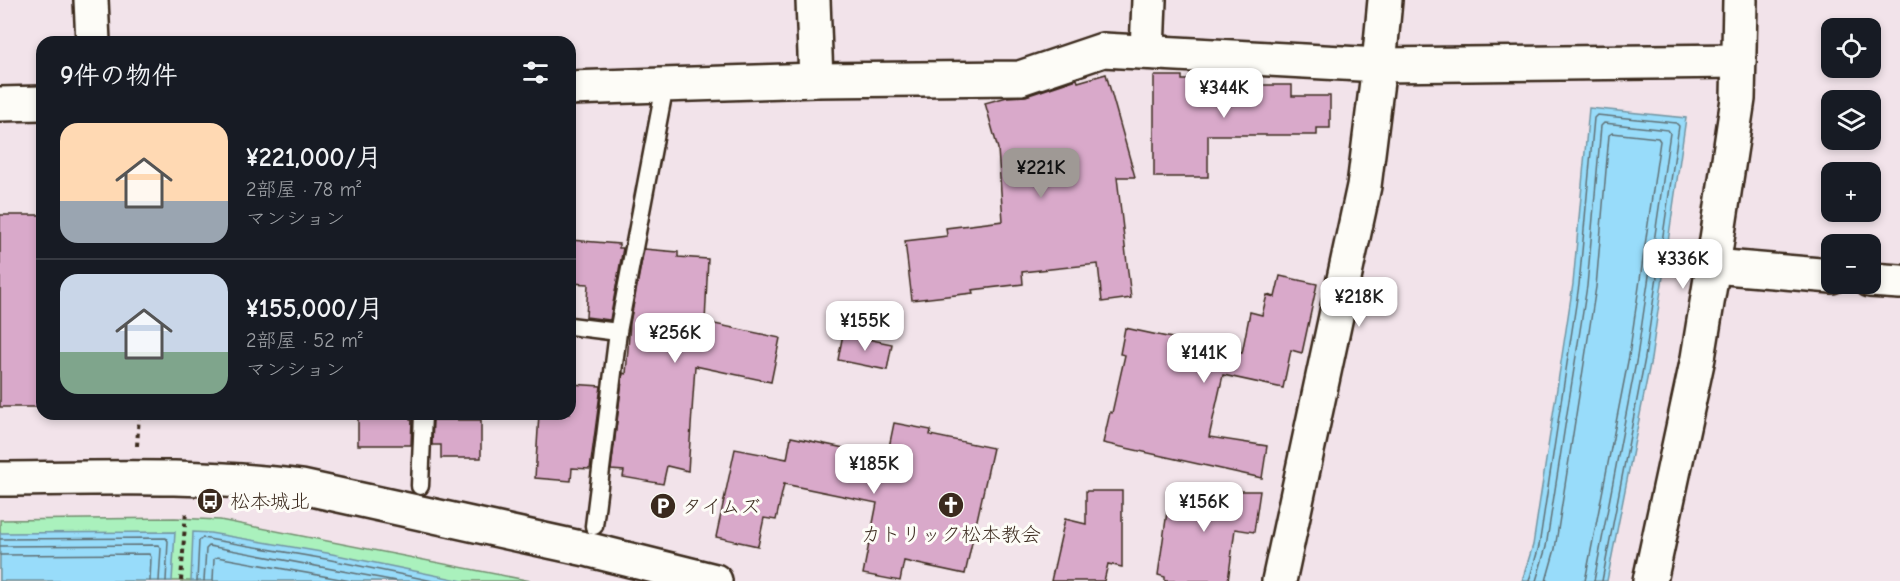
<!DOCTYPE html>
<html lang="ja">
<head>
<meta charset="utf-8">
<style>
  body { margin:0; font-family:"Comic Neue","Klee One",sans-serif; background:#242831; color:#f1f3f6; height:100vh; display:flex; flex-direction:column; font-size:22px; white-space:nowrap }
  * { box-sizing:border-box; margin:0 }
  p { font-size:20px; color:#9ea1a6 }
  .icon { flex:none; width:33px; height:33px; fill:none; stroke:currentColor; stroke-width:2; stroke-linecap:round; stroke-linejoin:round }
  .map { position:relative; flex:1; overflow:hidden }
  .sheet { position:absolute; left:36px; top:36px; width:540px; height:384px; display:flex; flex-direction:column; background:#171b24; border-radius:18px; box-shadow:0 3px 9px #0003 }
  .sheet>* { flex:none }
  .fabs { position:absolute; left:1821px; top:18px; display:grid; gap:12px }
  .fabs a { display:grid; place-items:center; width:60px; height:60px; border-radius:12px; background:#171b24; box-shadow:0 3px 9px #0003; font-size:30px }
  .price { position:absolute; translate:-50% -51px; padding:0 14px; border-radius:12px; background:#fff; color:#222; font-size:20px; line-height:39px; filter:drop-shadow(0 2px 3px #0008) }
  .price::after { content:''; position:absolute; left:50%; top:36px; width:18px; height:14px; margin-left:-9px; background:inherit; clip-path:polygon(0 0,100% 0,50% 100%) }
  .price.selected { background:#9f9995; color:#111 }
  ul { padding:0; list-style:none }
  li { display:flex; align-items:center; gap:18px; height:150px; padding:0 24px }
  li+li { border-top:2px solid #363941 }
  li span { display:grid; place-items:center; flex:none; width:168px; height:120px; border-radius:18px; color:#555 }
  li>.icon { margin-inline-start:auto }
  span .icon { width:72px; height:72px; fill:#fffc; stroke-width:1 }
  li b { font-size:26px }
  h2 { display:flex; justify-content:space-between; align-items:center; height:72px; padding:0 24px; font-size:26px }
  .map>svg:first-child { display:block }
  .green { fill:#aaf1bd; stroke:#728e6e; stroke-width:1.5 }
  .water { fill:#98dcfa; stroke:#7395a2; stroke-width:1.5 }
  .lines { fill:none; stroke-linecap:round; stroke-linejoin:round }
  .shore { stroke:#607176; stroke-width:1.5 }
  .building { fill:#d9a9ca; stroke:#3b2a1e; stroke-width:1.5 }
  .lane-casing { stroke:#3b2a1e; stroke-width:21 }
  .street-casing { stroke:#3b2a1e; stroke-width:38 }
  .secondary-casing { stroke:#3b2a1e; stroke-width:38 }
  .path { stroke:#3b2a1e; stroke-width:4; stroke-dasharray:4.5 4.5; stroke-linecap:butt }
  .lane { stroke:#fdfcf7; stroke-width:16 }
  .street { stroke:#fdfcf7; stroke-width:33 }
  .secondary { stroke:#fdfcf7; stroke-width:33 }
  .labels { text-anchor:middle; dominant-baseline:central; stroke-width:6; stroke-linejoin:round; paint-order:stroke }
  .poi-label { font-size:20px; fill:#3b2a1e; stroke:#fdfcf7; text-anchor:start }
</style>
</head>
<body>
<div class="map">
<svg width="1900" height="581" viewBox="0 0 1900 581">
  <rect width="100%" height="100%" fill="#f2e3ea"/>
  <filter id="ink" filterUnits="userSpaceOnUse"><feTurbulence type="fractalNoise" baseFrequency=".0167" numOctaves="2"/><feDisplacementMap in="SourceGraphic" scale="12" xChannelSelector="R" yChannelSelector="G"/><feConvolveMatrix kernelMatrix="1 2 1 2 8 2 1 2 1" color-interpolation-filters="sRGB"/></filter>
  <g filter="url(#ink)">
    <path class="green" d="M175,518L220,520L531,581H0V520Z"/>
    <g class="water">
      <path d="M1589,108L1686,118L1651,359L1607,581H1522L1533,545L1573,284Z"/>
      <path d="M175,532L172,581H0V533Z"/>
      <path d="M193,532L210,533L327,553L463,581H191Z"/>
    </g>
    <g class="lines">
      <g class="shore">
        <path d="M0,539L166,538L168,541L166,581"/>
        <path d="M0,546L158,545L161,548L159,581"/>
        <path d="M0,555L149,554L151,557L150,581"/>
        <path d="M197,581L199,541L202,538L326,559L433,581"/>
        <path d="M204,581L206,549L209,546L396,581"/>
        <path d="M213,581L214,559L217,557L351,581"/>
        <path d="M1529,581L1539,546L1579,285L1594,118L1597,115L1676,123L1679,126L1645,358L1602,581"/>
        <path d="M1536,581L1546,547L1587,286L1601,126L1604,123L1668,130L1670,133L1637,357L1594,581"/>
        <path d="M1546,581L1555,549L1596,287L1609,135L1612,133L1658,138L1660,141L1629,356L1585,581"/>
      </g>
    </g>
    <g class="building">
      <path d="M1106,74L1135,177H1117L1131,298L1102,302L1098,264L1022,272L1023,284L972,290L973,293L912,300L905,241L947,236L946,228L1003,221L998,149L985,103L1007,97L1026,96L1077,79L1078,82Z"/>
      <path d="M1154,76H1182V80H1233V85H1292V96H1330V128H1317V135H1208V177H1154Z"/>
      <rect x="0" y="215" width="42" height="192"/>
      <path d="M570,240L619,244V248H623L610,320L586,317L588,284L570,283Z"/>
      <path d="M644,249L678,252V257L708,259L705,322L780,338L771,382L695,366L688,471L667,466L663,484L623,477L624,471L611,470L623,373L626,374L630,323Z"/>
      <path d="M1280,276L1317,284L1302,353L1291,350L1283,388L1223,375L1209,437L1267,446L1262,478L1103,443L1110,412L1112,413L1125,355L1120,354L1125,328L1242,353L1250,312L1262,315L1267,295L1275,297Z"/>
      <path d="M843,334L892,344L887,370L838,360Z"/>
      <path d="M570,384L601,386L590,469L572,468L571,481L535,478L539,414H570Z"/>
      <path d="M358,416H410V420H412L411,445H358Z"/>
      <path d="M433,420H481V458H441V445H432Z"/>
      <path d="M894,423L931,430L930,435L993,448L965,574L904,561L900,581L863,574L877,503L784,484L776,520L764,518L758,546L716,537L735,449L787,459L791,437L887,457Z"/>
      <path d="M1086,491H1122V567L1108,564L1104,581H1051L1065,519L1086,524Z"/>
      <path d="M1170,491H1260L1254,532L1235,529L1228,581H1165V577L1158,575Z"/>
    </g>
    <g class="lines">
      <g class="lane-casing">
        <g id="lane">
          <path d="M570,326L618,332"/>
          <path d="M420,486L423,414"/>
          <path d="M594,526L618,332L665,85"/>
        </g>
      </g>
      <g class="street-casing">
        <g id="street">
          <path d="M91,0L93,42"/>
          <path d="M813,0L816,80"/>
          <path d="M1147,52L1149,0"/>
          <path d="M1379,65L1385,0"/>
          <path d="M570,88L816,80L1020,78L1103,50L1379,65L1739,61"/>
          <path d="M0,104L42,103"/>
          <path d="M1713,266L1832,276"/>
          <path d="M1870,280L1900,282"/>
        </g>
      </g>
      <g class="secondary-casing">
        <g id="secondary">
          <path d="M0,479C101,478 202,474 302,487L590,550L715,581"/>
          <path d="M1279,581L1364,186L1379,65"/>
          <path d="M1650,581L1698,358L1713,266L1738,99L1740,0"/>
        </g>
      </g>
      <g class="path">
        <path d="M137,446L139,414"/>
        <path d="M181,581L186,510"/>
      </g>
      <use href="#lane" class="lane"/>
      <use href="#street" class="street"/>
      <use href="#secondary" class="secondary"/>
    </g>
  </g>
  <defs>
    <g id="bus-disc" transform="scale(1.35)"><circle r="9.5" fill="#3b2a1e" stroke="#fdfcf7"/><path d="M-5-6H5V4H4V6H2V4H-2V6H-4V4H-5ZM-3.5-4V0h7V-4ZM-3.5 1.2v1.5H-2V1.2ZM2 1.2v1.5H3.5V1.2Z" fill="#fff"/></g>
    <g id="church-disc" transform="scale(1.35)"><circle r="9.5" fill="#3b2a1e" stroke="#fdfcf7"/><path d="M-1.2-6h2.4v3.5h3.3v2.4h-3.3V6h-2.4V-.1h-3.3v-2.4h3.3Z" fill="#fff"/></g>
    <g id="parking-disc" transform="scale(1.35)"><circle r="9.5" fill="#3b2a1e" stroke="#fdfcf7"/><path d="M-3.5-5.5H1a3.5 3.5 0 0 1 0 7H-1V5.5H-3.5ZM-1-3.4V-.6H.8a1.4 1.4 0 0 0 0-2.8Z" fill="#fff"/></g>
  </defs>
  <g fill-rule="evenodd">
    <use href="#bus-disc" x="210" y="501"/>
    <use href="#church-disc" x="951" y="505"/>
    <use href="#parking-disc" x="663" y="506"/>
  </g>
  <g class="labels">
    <g class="poi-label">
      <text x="230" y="501">松本城北</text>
      <text x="682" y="506">タイムズ</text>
      <text x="951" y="534" text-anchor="middle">カトリック松本教会</text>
    </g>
  </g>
</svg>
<div class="fabs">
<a><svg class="icon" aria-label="locate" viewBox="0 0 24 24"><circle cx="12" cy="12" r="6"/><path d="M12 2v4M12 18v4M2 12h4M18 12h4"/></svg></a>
<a><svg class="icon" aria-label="layers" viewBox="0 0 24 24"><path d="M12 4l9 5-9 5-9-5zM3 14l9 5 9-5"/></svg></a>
<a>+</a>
<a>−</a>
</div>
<b class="price" style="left:1224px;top:119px">¥344K</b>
<b class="price selected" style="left:1041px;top:199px">¥221K</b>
<b class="price" style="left:1683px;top:290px">¥336K</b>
<b class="price" style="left:1359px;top:328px">¥218K</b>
<b class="price" style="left:865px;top:352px">¥155K</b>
<b class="price" style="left:675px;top:364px">¥256K</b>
<b class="price" style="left:1204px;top:384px">¥141K</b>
<b class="price" style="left:874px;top:495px">¥185K</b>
<b class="price" style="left:1204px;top:533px">¥156K</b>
<section class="sheet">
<h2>9件の物件<svg class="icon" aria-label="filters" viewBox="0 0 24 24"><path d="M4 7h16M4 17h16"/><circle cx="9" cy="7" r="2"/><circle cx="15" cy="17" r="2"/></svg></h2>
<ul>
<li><span style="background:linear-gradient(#ffd9b3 65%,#9aa5b1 0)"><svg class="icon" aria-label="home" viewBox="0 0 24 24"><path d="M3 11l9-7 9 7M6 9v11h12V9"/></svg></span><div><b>¥221,000/月</b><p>2部屋 · 78 m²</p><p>マンション</p></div></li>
<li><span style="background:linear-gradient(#c9d6e8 65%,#7fa58c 0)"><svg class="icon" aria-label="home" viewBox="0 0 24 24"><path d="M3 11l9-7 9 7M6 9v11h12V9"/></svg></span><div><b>¥155,000/月</b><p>2部屋 · 52 m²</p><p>マンション</p></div></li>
</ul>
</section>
</div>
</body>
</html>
